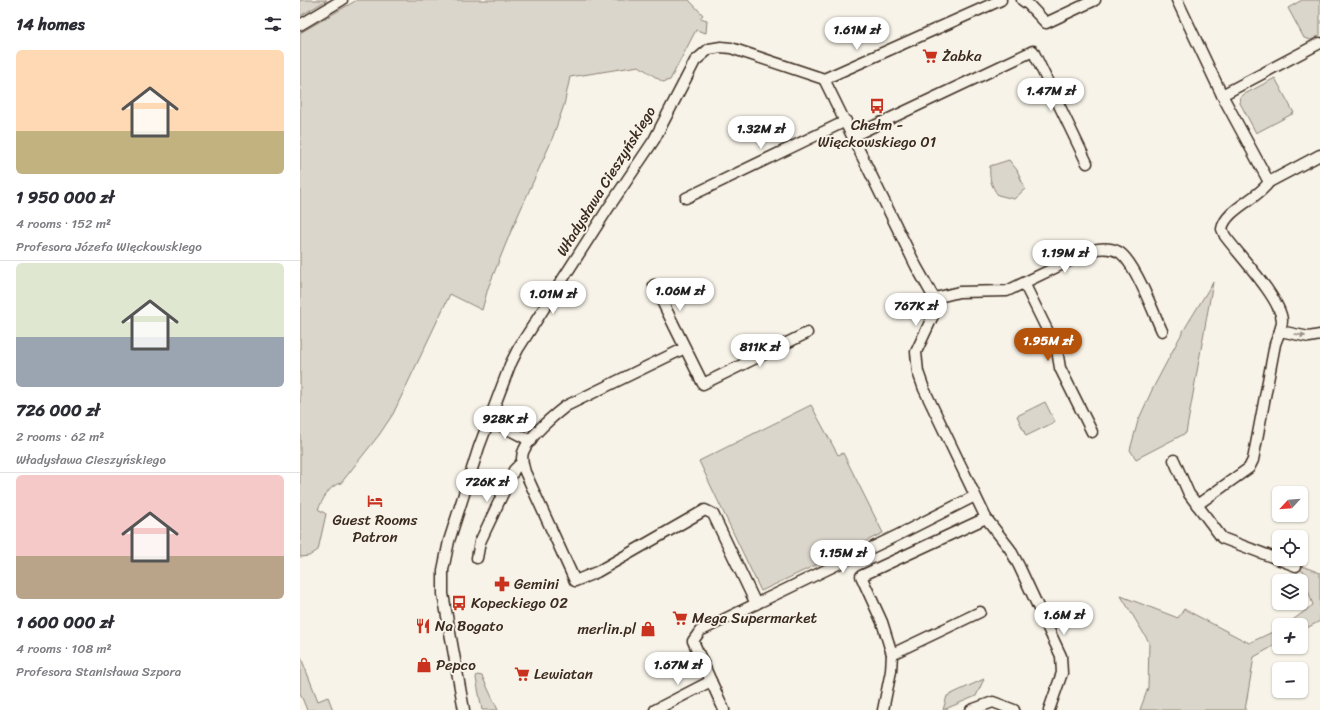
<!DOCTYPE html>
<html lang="en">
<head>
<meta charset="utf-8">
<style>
  body { margin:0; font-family:Sriracha,sans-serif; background:#f2f2f3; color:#2b2b33; height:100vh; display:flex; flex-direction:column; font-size:15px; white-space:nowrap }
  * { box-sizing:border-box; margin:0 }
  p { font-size:13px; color:#7c7c81 }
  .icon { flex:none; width:22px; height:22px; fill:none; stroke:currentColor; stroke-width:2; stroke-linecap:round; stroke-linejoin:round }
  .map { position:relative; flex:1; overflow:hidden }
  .sheet { display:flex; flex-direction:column; background:#fff; width:300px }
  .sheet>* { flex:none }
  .needle { width:26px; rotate:244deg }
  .fabs { position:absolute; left:972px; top:486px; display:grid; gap:8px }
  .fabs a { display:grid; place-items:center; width:36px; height:36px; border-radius:6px; background:#fff; box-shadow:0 1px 3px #0004; font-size:20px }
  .price { position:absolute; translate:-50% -34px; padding:0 9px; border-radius:14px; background:#fff; color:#222; font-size:13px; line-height:26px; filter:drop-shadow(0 1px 2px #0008) }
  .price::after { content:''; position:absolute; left:50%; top:24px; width:12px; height:9px; margin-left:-6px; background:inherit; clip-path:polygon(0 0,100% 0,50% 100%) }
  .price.on { background:#b45309; color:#fff }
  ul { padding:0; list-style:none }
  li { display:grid; align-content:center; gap:8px; height:212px; padding:0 16px }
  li+li { border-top:1px solid #e1e1e2 }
  li span { display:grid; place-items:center; height:124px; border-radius:6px; color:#555 }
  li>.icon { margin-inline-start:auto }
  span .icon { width:72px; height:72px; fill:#fffc; stroke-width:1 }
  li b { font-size:17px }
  h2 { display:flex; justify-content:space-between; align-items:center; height:48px; padding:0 16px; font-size:17px }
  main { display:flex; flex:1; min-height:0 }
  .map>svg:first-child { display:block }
  .green { fill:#dbd6cb; stroke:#8b8074 }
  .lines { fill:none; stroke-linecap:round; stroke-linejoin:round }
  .street-casing { stroke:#3b2a1e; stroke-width:13 }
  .street { stroke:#f7f3e8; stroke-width:10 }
  .oneway { fill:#998e83 }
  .labels { text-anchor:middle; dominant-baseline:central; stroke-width:4; stroke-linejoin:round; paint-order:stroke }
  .poi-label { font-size:15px; fill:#3b2a1e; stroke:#f7f3e8; text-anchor:start }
  .street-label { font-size:15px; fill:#3b2a1e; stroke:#f7f3e8 }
</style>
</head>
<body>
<main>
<section class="sheet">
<h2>14 homes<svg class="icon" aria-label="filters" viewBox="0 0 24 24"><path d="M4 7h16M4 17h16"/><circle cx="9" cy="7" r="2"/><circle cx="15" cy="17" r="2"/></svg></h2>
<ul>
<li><span style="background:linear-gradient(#ffd9b3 65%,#c2b280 0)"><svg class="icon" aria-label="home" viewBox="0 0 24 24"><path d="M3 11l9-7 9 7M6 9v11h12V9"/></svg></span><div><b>1 950 000 zł</b><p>4 rooms · 152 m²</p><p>Profesora Józefa Więckowskiego</p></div></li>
<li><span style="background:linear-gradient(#dfe7d0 60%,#9aa5b1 0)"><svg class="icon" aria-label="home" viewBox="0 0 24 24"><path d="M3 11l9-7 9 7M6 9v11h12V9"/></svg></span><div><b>726 000 zł</b><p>2 rooms · 62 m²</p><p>Władysława Cieszyńskiego</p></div></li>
<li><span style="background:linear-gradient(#f6c9c9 65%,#b9a48a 0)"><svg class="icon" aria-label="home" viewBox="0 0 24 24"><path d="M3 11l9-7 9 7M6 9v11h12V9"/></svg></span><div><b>1 600 000 zł</b><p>4 rooms · 108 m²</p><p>Profesora Stanisława Szpora</p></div></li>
</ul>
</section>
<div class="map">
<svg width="1020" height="710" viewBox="0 0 1020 710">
  <rect width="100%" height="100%" fill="#f7f3e8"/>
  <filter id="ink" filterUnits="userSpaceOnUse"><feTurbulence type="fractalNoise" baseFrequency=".025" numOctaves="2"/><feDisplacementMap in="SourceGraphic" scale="8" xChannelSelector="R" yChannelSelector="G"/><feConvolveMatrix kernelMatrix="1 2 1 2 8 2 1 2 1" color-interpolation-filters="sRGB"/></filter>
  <g filter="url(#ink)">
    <g class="green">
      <path d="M0,0H27L0,16Z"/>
      <path d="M57,0H389L403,15L400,18L407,20L406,33L396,30L370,80L363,82L339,66L270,77L264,105L251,142L211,231L188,288L182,310L150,294L93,414L79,435L41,483C29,485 23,500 18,509L26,514L18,550L9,556L0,557V33Z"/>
      <path d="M1002,0H1020V35L1011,40L1004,38L988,8Z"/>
      <path d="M975,78L994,113L956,133L940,103L941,96Z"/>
      <path d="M709,160L717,170L725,189L714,199L698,195C691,186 689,178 690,166Z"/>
      <path d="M913,282L886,433L836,459L830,450L838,421L852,390L882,333Z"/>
      <path d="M745,402L755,422L726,436L717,416Z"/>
      <path d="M511,405L538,455L543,453L583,533L461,591L399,461Z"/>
      <path d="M1002,566L1020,573V621L1001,631V625H986L1013,605L1006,584V573L1000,570Z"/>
      <path d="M821,596L878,618L884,609L949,643L979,629V643L954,657L945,710H840L848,688L849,642Z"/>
      <path d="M0,655L18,701L28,697L33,710H7L0,693Z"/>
      <path d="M177,675L182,676L198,710H182L176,678Z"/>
      <path d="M684,679L676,696L643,710L647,696Z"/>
    </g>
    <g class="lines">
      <g class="street-casing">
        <g id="street">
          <path d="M722,0L729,5L746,23L795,0"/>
          <path d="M877,0L922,95L969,182C958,199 926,209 922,229L925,236C939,255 980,298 982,320C982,328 978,336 975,344L953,460L949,468L897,505"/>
          <path d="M0,25L42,0"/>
          <path d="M524,79L616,266L638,305L616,352L618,372L624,389L686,518L710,549L719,566L761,656L762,673L749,710"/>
          <path d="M922,95L1020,43"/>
          <path d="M553,136L733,51L787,163"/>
          <path d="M969,182L1020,155"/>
          <path d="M386,198L546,121"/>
          <path d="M724,283L757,350L760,368L792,432"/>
          <path d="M354,285L403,384L507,333"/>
          <path d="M635,298L659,292L707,291L792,250C801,248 810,247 819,252C835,262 853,312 862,331"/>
          <path d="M980,331L1009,337L1020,335"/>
          <path d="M385,348L266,406C253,416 231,435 224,450C220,457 223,465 225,472L275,581L297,572L405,510L413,514L456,604"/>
          <path d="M190,420L231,441"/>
          <path d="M874,460L889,494L922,538L996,566"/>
          <path d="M177,558L180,542L214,470L222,462"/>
          <path d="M592,654L582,622L561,576L686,518"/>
          <path d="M164,710L143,594V570L149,541L179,447L210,365L218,349L307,210L354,140L395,61L409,49L421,47L431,48L524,79L701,0"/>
          <path d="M355,710L411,681"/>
          <path d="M424,710L393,641L400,631L598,535L675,496"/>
          <path d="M583,710L591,671L592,654L680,612"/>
          <path d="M671,710L693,702L714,710"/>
        </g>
      </g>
      <use href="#street" class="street"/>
    </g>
    <defs><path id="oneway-solid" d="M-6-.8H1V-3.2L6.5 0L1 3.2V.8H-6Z"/></defs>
    <use class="oneway" href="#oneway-solid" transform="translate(1000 335) rotate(12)"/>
  </g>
  <defs>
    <g id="supermarket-bare" transform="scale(1.2)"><path d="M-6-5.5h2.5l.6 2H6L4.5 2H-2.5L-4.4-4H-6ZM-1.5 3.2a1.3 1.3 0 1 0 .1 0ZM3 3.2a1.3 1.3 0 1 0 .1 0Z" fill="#c8321e" stroke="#f7f3e8" stroke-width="2.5" paint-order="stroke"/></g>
    <g id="bus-bare" transform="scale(1.2)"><path d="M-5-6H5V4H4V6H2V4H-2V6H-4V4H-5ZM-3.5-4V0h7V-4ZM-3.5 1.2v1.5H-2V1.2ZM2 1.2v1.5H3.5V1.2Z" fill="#c8321e" stroke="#f7f3e8" stroke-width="2.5" paint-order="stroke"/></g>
    <g id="hotel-bare" transform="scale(1.2)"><path d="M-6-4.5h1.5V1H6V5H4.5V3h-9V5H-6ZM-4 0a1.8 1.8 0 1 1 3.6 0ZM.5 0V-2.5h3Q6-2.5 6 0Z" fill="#c8321e" stroke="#f7f3e8" stroke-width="2.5" paint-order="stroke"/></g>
    <g id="pharmacy-bare" transform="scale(1.2)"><path d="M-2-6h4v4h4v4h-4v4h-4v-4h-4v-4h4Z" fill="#c8321e" stroke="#f7f3e8" stroke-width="2.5" paint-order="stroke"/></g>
    <g id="restaurant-bare" transform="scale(1.2)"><path d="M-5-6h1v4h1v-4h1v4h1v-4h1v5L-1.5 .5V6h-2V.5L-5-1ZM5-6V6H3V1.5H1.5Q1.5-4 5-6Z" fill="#c8321e" stroke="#f7f3e8" stroke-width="2.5" paint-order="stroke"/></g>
    <g id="shop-bare" transform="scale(1.2)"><path d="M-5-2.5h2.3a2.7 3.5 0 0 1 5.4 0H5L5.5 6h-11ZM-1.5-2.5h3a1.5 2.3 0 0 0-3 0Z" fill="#c8321e" stroke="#f7f3e8" stroke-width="2.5" paint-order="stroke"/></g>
  </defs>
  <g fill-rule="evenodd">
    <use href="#supermarket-bare" x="630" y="56"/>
    <use href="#bus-bare" x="577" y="106"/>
    <use href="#hotel-bare" x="75" y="501"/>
    <use href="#pharmacy-bare" x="202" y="584"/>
    <use href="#bus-bare" x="159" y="603"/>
    <use href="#supermarket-bare" x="380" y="618"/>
    <use href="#restaurant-bare" x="123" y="626"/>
    <use href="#shop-bare" x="348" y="629"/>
    <use href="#shop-bare" x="124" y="665"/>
    <use href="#supermarket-bare" x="222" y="674"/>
  </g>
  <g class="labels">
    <g class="poi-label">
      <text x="642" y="56">Żabka</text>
      <text x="577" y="125" text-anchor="middle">Chełm -<tspan x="577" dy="17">Więckowskiego 01</tspan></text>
      <text x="75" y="520" text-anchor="middle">Guest Rooms<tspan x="75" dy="17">Patron</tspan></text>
      <text x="214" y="584">Gemini</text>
      <text x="171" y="603">Kopeckiego 02</text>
      <text x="392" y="618">Mega Supermarket</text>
      <text x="135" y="626">Na Bogato</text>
      <text x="336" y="629" text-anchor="end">merlin.pl</text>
      <text x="136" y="665">Pepco</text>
      <text x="234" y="674">Lewiatan</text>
    </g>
    <g class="street-label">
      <text transform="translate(306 181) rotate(-58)">Władysława Cieszyńskiego</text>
    </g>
  </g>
</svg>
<div class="fabs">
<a><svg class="needle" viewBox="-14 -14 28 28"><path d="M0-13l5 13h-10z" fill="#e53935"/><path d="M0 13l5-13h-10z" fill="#7c7c81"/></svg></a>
<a><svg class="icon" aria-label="locate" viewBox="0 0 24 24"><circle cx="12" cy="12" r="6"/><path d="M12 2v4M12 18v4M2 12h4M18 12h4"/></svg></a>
<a><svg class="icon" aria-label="layers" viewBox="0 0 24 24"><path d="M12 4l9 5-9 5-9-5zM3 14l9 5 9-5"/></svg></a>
<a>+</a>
<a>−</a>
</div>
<b class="price" style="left:557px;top:51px">1.61M zł</b>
<b class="price" style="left:751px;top:112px">1.47M zł</b>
<b class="price" style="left:461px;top:150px">1.32M zł</b>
<b class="price" style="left:765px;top:274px">1.19M zł</b>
<b class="price" style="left:380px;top:312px">1.06M zł</b>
<b class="price" style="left:253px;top:315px">1.01M zł</b>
<b class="price" style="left:616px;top:327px">767K zł</b>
<b class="price on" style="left:748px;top:362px">1.95M zł</b>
<b class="price" style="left:460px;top:368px">811K zł</b>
<b class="price" style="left:205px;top:440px">928K zł</b>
<b class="price" style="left:187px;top:503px">726K zł</b>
<b class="price" style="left:543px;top:574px">1.15M zł</b>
<b class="price" style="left:764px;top:636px">1.6M zł</b>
<b class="price" style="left:378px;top:686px">1.67M zł</b>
</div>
</main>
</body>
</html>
